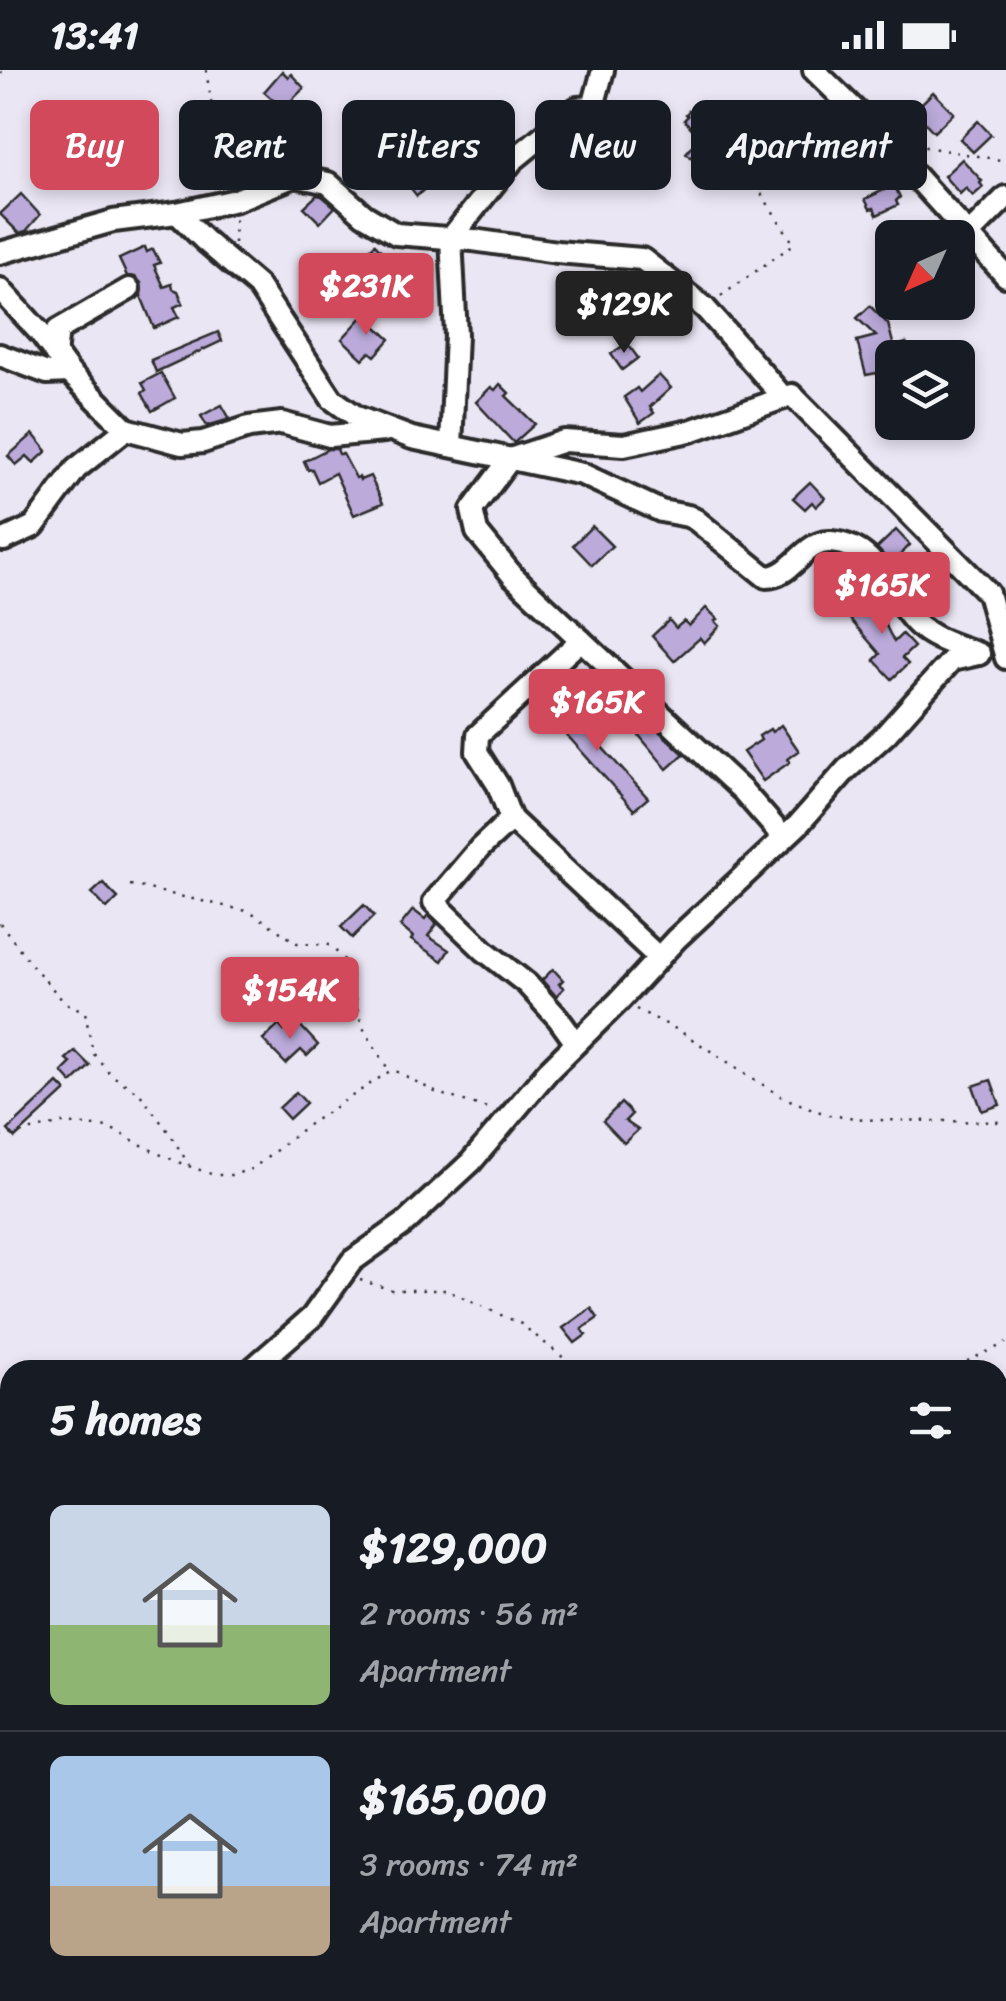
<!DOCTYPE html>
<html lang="en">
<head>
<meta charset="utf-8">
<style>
  body { margin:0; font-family:Sriracha,sans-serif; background:#242831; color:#f1f3f6; height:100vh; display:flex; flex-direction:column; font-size:38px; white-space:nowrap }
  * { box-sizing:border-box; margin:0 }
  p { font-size:32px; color:#9ea1a6 }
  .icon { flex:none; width:55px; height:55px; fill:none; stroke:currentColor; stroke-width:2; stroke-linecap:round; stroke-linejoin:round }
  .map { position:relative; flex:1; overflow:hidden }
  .drawer { position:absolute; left:0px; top:1290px; width:1008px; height:642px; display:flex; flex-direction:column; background:#171b24; border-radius:30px 30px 0 0; box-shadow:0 5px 15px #0003 }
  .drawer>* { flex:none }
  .top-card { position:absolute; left:30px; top:30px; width:948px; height:90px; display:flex; gap:20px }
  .needle { width:65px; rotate:225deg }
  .tools { position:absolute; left:875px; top:150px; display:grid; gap:20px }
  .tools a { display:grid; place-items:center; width:100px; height:100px; border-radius:15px; background:#171b24; box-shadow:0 5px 15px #0003; font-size:50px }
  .price { position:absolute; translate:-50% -85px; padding:0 22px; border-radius:10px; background:#d1495b; color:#fff; font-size:32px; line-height:65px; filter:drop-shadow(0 2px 5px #0008) }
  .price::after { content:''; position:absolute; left:50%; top:60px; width:30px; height:22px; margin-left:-15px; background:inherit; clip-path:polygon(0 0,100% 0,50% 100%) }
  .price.current { background:#222; color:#fff }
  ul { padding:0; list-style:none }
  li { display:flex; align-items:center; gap:30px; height:250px; padding:0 50px }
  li+li { border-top:2px solid #363941 }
  li span { display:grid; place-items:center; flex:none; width:280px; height:200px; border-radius:15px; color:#555 }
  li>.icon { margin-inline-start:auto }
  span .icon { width:120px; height:120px; fill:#fffc; stroke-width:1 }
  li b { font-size:42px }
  h2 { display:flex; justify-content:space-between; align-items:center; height:120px; padding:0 50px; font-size:42px }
  .tag { padding:0 35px; border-radius:15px; background:#171b24; box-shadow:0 5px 15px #0003; font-size:35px; line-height:90px }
  .tag.current { background:#d1495b; color:#fff }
  .status { display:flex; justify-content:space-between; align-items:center; height:70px; padding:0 50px; background:#171b24; direction:ltr }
  .status svg { height:28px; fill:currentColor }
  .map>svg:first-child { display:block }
  .building { fill:#bbaada; stroke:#2b2b2b; stroke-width:2.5 }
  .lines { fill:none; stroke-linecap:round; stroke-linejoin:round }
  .minor-casing { stroke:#2b2b2b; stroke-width:28 }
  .path { stroke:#2b2b2b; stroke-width:2.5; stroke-dasharray:2.5 8; stroke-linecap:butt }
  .minor { stroke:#fff; stroke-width:20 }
</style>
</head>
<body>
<div class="status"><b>13:41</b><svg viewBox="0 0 49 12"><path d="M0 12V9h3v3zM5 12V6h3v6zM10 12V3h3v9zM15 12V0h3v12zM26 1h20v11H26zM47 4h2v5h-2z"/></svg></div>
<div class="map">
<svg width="1006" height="1931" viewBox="0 0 1006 1931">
  <rect width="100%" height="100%" fill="#ebe6f4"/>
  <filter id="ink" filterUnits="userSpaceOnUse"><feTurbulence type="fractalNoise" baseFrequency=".01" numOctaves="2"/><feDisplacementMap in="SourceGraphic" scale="20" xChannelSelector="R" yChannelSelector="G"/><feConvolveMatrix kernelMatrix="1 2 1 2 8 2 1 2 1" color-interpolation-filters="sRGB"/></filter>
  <g filter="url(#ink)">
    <g class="building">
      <path d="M282,1L288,7L291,4L304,18L287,35L285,33L281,37L264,22Z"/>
      <path d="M933,22L954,43L934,62L914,41Z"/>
      <path d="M699,33L726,61L710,76L722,87L713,97L704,89L696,91L686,83L700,67L684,50L688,46L686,44L695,34Z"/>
      <path d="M478,43L486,52L475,62L480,68L452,90L448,86L444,89L435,77L454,62L456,64Z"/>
      <path d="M978,51L991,65L973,82L960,69Z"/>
      <path d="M52,60L68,77L55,89L46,80L51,76L43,68Z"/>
      <path d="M962,89L982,111L980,113L983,117L973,126L966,118L960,124L944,106Z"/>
      <path d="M418,100L430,114L417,126L405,111Z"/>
      <path d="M894,115L900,127L896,131L898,135L877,145L874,138L870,139L865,129Z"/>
      <path d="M21,124L40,145L26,161L19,163L0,144Z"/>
      <path d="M317,125L322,126L335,137L320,153L304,137Z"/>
      <path d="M375,174L385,185L376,193L388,205L370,222L348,200Z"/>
      <path d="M145,177L147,182L153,179L160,193L154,195L164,217L172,214L173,219L178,221L183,233L174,237L179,247L154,258L141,226V213L135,207L127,206L119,189Z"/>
      <path d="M870,236L888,254L894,277L906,273L921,288H892V307L879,310L877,303L866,305L857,271L876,266L857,248Z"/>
      <path d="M364,245L390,269L375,286L370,282L363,289L342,269Z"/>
      <path d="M218,262L222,271L156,302L151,290Z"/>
      <path d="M627,273L638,288L622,300L611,284Z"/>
      <path d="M161,303L175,328L152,341L142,323L146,320L142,313Z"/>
      <path d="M659,305L671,318L650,337L654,343L640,353L624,327L637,318L640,322Z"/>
      <path d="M500,314L509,323L506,326L535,354L514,373L476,332L491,317L495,320Z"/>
      <path d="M222,335L230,349L207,356L201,346Z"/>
      <path d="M33,364L47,381L34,393L27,386L16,395L8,386Z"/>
      <path d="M328,379H337L339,384H343L356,408L359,407L360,410L370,406L383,433L354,445L335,403L318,412L312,399L308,400L304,391Z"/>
      <path d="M810,412L825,428L816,437L812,432L805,439L793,428Z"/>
      <path d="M592,456L612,476L592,495L573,475Z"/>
      <path d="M896,460L910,475L898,487L913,504L918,499L929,511L924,515L931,523L918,534L893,496L877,478Z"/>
      <path d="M878,524L890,543L883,550L894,572L902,564L914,577L902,588L908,594L892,609L874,590L880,584L850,549Z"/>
      <path d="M706,538L718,549L715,551L720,556L704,573L700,568L674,591L652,566L669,550L676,558L684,551L689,556Z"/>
      <path d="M567,630L595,663L592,666L648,728L634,740L549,645Z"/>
      <path d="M638,642L684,684L667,699L627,651Z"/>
      <path d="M781,655L799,681L788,689L790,692L763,711L743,682L761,670L759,666L770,659L772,662Z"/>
      <path d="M103,813L118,828L107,839L92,823Z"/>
      <path d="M364,835L374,846L352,868L341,857Z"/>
      <path d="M413,840L425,849L428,845L437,854L428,866L449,880L442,891L411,870L413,867L400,856Z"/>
      <path d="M553,899L563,910L559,914L564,918L556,926L542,910Z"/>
      <path d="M297,952L318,975L307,986L301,980L286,994L263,970L279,955L284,961Z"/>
      <path d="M75,981L90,996L72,1013L62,1002L71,993L66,989Z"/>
      <path d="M991,1010L1000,1035L982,1041L973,1016Z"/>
      <path d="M58,1013L66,1021L15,1068L8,1060Z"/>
      <path d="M296,1022L306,1033L289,1049L279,1038Z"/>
      <path d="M621,1033L632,1044L625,1051L638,1060L624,1073L603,1051Z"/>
      <path d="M591,1238L598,1248L582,1259L586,1265L575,1273L563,1258Z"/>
    </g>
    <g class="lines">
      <g class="minor-casing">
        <g id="minor">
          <path d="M814,0L861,46L1006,206"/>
          <path d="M177,143L236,130L295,106L328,113L364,145L396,164L473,170L557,182L642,189L705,238L784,328"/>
          <path d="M968,165L1006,127"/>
          <path d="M0,183L113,151L177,143L204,170L258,216L332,329L357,347L412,368L582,404L661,441L688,446L696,450L766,507C793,507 804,470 831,472C881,476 887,525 917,554C933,570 959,576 979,584"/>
          <path d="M0,219L42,265L69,302L126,359L76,399L34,456L4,470"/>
          <path d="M55,284L58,260L129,219"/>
          <path d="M0,285L47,303L69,302"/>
          <path d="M126,359L182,374L203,372L249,357L282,353L330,366L384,361"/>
          <path d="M451,376L456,265L451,168L512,91L577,38L593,37L603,0"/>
          <path d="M581,570L743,721L784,768"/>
          <path d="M511,749L659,888"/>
          <path d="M576,973L558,948L527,914L485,881L434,832L480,778L511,749L498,715L477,682L478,665L581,570L513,506L477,462L472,440L510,389L564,371L624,375L690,361L792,325L988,523L1006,588"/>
          <path d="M251,1300L312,1247L352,1191L405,1153L471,1092L548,1001L619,931L676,869L798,755L846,700L886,664L952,590L978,584"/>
          <path d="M998,1335L1006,1334"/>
          <path d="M0,1502L10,1494"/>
          <path d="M998,1651L1006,1633"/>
          <path d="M0,1740L10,1744"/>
          <path d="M998,1829L1006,1842"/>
          <path d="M998,1887L1006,1883"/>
          <path d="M284,1922L293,1931"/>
          <path d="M782,1931L791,1922"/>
          <path d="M898,1931L915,1922"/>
        </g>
      </g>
      <g class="path">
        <path d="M206,0L215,56L233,114"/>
        <path d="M0,3L9,0"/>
        <path d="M914,75L1006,91"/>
        <path d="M234,173L235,146"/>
        <path d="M721,226L794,174L753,111L831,63L856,67"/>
        <path d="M130,815L251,842L297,873L330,875L346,892L362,956L388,999"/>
        <path d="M0,853L31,894L64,932L85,942L93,983L110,1004L140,1024L170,1064L189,1095"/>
        <path d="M636,939L678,960L782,1027L828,1045L874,1050L1006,1052"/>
        <path d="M0,1067L63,1053L108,1057L157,1083L183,1094L214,1105H231L249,1100L263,1091L302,1059L390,1001L398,1002L437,1023L491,1039"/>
        <path d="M360,1210L392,1220H446L521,1254L579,1300"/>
        <path d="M948,1300L1006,1273"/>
      </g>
      <use href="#minor" class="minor"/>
    </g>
  </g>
</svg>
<div class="tools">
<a><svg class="needle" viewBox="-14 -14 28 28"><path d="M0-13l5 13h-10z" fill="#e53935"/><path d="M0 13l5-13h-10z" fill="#9ea1a6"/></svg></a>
<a><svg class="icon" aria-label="layers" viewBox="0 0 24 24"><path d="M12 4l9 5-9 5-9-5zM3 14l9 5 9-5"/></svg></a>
</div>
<b class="price" style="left:366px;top:268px">$231K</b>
<b class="price current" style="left:624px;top:286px">$129K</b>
<b class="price" style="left:882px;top:567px">$165K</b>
<b class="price" style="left:597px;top:684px">$165K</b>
<b class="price" style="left:290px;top:972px">$154K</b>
<div class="top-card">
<a class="tag current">Buy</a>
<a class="tag">Rent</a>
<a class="tag">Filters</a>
<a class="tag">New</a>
<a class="tag">Apartment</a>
</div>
<section class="drawer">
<h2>5 homes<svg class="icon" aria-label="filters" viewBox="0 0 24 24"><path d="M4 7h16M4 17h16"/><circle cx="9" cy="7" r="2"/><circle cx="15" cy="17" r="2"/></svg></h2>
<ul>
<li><span style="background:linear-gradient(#c9d6e8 60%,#8fb573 0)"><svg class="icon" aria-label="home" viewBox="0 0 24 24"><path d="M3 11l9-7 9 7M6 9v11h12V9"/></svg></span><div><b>$129,000</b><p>2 rooms · 56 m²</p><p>Apartment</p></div></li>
<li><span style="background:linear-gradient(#a9c7e8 65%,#b9a48a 0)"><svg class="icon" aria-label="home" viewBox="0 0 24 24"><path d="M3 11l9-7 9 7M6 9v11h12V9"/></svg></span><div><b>$165,000</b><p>3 rooms · 74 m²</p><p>Apartment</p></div></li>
</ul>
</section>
</div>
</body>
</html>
